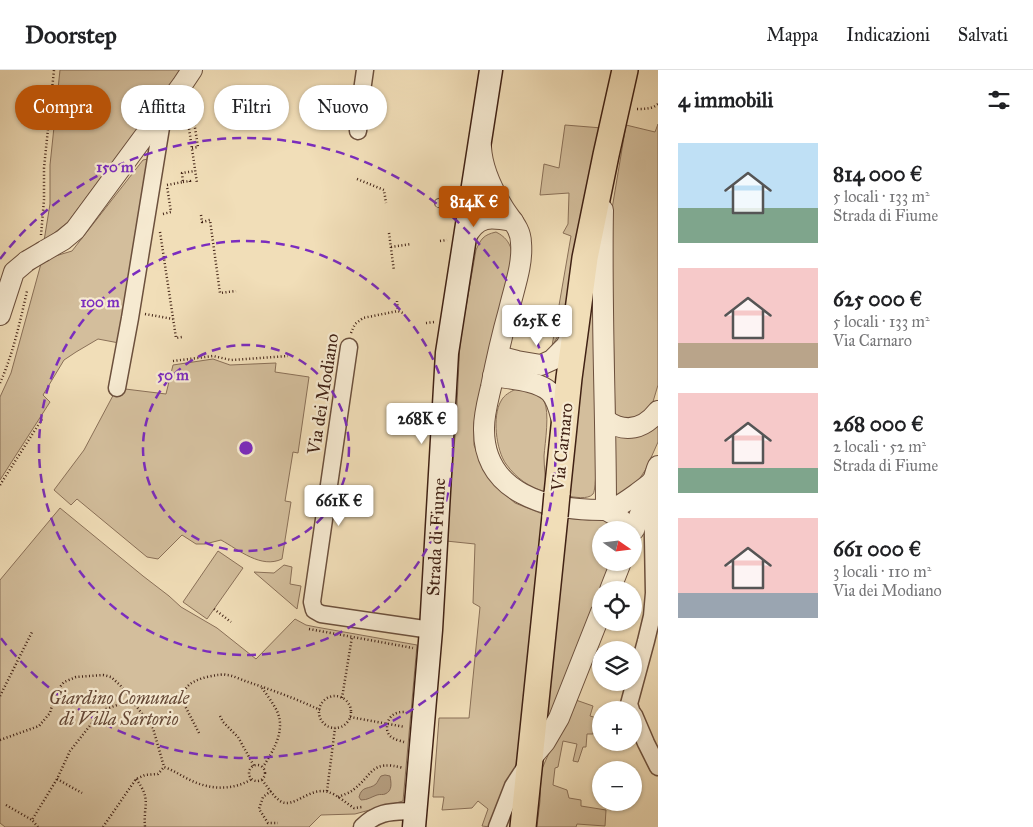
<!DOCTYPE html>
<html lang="it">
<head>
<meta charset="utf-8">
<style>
  body { margin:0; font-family:"IM FELL Great Primer",serif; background:#f6f6f6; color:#202124; height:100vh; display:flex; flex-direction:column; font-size:19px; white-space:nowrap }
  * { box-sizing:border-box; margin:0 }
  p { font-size:16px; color:#757577 }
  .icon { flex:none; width:28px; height:28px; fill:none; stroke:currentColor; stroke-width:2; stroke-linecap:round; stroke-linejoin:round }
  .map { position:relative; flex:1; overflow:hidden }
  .sheet { display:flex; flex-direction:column; background:#fff; width:375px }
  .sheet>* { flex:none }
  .guide { position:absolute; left:15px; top:15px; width:475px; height:45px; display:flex; gap:10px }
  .needle { width:32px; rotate:104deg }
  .fabs { position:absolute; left:592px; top:451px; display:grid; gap:10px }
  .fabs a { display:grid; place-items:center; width:50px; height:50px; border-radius:50%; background:#fff; box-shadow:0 1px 4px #0004; font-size:25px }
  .price { position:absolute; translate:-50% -42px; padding:0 11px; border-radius:5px; background:#fff; color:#222; font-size:16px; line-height:32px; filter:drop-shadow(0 1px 2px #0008) }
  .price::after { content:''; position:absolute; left:50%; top:30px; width:15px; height:11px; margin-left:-8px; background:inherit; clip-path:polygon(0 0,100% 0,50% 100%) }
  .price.selected { background:#b45309; color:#fff }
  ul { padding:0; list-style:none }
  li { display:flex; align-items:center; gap:15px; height:125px; padding:0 20px }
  li span { display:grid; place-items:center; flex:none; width:140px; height:100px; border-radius:0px; color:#555 }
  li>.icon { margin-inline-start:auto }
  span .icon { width:60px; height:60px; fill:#fffc; stroke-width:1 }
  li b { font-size:21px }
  h2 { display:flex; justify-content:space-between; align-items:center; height:60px; padding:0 20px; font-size:21px }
  .pill { padding:0 18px; border-radius:22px; background:#fff; box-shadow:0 1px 4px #0004; font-size:18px; line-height:45px }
  .pill.selected { background:#b45309; color:#fff }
  header { display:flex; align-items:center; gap:30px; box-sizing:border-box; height:70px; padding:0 25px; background:#fff; border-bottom:1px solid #e0e0e0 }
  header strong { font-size:24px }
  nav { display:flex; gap:28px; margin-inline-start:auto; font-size:18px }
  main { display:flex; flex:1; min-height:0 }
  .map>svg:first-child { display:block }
  .green { fill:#d3be9c; stroke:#8a7058 }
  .water { fill:#b59e80; stroke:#866c55 }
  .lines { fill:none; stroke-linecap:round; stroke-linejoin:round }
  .service-casing { stroke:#6c503d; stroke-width:10 }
  .minor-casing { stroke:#6c503d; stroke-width:19 }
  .tertiary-casing { stroke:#6c503d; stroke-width:22 }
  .secondary-casing { stroke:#402114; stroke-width:25 }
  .primary-casing { stroke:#402114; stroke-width:28 }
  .path { stroke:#402114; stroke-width:2.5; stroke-dasharray:1 2.5; stroke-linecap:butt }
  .service { stroke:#f6ead1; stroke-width:8 }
  .minor { stroke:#f6ead1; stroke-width:16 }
  .tertiary { stroke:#f6ead1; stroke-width:20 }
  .secondary { stroke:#f6ead1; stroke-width:22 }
  .primary { stroke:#f1deb8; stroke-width:25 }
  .tertiary-bridge-casing { stroke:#6c503d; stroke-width:22; stroke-linecap:butt }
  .primary-bridge-casing { stroke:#402114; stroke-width:28; stroke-linecap:butt }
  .tertiary-bridge { stroke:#f6ead1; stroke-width:20 }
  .primary-bridge { stroke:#f1deb8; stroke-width:25 }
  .ring { fill:none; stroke:#7b2cbf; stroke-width:2.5; stroke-dasharray:9 6 }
  .labels { text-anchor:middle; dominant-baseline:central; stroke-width:4.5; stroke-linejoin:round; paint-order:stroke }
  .street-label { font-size:18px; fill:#402114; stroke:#f6ead1 }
  .park-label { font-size:18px; font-style:italic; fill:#654836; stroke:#f6ead1 }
  .centre { fill:#7b2cbf; stroke:#f6ead1; stroke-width:2.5 }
  .ring-label { font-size:15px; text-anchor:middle; font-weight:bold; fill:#7b2cbf; stroke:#f6ead1; stroke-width:4.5; stroke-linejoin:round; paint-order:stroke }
</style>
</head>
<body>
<header>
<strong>Doorstep</strong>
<nav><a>Mappa</a><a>Indicazioni</a><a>Salvati</a></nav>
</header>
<main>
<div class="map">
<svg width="658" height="757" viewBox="0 0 658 757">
  <rect width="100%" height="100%" fill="#f1deb8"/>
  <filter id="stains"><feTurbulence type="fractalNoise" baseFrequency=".004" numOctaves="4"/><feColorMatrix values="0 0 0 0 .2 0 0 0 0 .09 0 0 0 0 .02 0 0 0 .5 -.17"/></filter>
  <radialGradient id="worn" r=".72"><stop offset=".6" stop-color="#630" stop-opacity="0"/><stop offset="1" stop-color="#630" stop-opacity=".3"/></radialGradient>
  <g class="green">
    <path d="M60,0H181L68,152L44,171L50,134V95Z"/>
    <path d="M658,54V315L652,335L648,343L625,353L615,348L611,145L626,55L655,62Z"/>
    <path d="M565,55L602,58L564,256L552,276L571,166L563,163L568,154L569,123L540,125L544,94L559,98Z"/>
    <path d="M148,89L119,273L98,269L76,282L64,290L43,325L50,332L0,410V327L11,303L42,190L72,181L143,90Z"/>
    <path d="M496,162C514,171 513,185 511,202L474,353V375L483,399L496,417L515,433L545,445L523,689L506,712L490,757L482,756L488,739L478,731L472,738L442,740L444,727H433L439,648H469L480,537L473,533L475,474L446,471L456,355L460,271L476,180C481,169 483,165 496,162Z"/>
    <path d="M589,224L593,237C594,260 600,416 593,424C588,430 574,427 567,426Z"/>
    <path d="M213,289L230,295L276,293L275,302L309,307L298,383L293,382L285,431L291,432L282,489C261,499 239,480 221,470L205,474H196L182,465L158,489L147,487L77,429L71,435L54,420L84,380L117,318L166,324L173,295Z"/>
    <path d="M516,319C526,319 539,322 544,331C550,342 545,373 544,386C544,398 546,410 546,422C529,417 517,409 506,394C496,380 492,346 501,331C504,325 510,322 516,319Z"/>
    <path d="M658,353V372L646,399L638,411L618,428L614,425L612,363Z"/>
    <path d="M60,438L143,506L169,526L181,537L217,558L256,589L295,549L306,555L316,557L417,575L403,731L355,744L321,745L309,757H5L0,753V510Z"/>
    <path d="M564,448L589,450L597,449L606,450L620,460H601V492L613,493L545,656Z"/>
    <path d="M218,481L243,498L207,549L183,532Z"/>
    <path d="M284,495L292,497L290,514L301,516L297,539L254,502L274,503Z"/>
    <path d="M573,629L593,636L590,646L597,648L593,664H587L586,677H583L578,692L573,691L577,674L563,671L558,697L555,698L553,715L567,720L569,728L581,730V736L606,740L605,756L577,754L576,757H537L540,731L541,701Z"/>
  </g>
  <path class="water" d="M385,705L390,706C391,712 393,721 385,724C383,725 380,724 377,725C371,727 368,730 361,730L359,727C362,715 369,720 376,714C377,713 380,707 381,706Z"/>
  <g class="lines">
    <g class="service-casing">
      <path id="service" d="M439,133L460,131L468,134"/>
    </g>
    <g class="minor-casing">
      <g id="minor">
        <path d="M358,61L362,21L365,0"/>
        <path d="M349,277L312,532L314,540L321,544L431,560"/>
        <path d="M117,318L130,248L164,39"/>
        <path d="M631,640L629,634L646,571L652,546L654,523L652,416"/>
        <path d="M634,645L646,673L658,697"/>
        <path d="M362,757C379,740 392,742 414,741"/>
        <path d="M497,757L513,716L528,693"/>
      </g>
    </g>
    <g class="tertiary-casing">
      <g id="tertiary">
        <path d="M481,77C482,98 492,119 503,137C510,149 521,158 521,173C523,195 514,218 509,240C502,265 496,291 491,317C488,330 484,344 484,358C483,424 548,440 602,440C607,440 612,439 616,437C623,434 650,415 653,410C655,406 656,400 658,396"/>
        <path d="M603,140C601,240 606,340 606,440C615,445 625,450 628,460"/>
        <path d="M466,167C478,145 490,147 513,151"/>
        <path d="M44,181L63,170L75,160L182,15L192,0"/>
        <path d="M0,245L14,202L27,191"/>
        <path d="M498,286L517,291L541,295L552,290L566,276L574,261"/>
        <path d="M493,306C510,309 537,310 550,322C558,330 560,344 563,355"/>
        <path d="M606,350C625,364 644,359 658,341"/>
        <path d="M634,460L652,412"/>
        <path d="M610,520L621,492"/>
        <path d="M529,691L545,672L559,648L601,542"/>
      </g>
    </g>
    <g class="secondary-casing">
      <path id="secondary" d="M414,757L431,560L447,283L491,0"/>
    </g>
    <g class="primary-casing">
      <g id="primary">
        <path d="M557,424L569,308L585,188L606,85L625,0"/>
        <path d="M523,757L555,446"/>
      </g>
    </g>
    <g class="path">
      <path d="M186,38L197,113"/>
      <path d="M637,39C645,39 652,39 658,34"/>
      <path d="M192,78L198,77L193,45L198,44"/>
      <path d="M357,109L384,120L386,133"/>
      <path d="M183,112L190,111V114"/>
      <path d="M167,115L183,112L182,103L195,101"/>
      <path d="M163,144L171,142L167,116"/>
      <path d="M201,145L202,152L210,150L220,223L236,221"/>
      <path d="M160,162L176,268L182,267"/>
      <path d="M389,163L394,201"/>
      <path d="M41,165L44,130V98L54,0"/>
      <path d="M440,171L447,170"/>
      <path d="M391,177L411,174"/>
      <path d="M397,231L398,241"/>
      <path d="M145,244L173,249"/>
      <path d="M426,253L435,252"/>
      <path d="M351,263L355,254L363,248L398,241L403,243"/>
      <path d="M173,291L213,286L231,290L288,286"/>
      <path d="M0,313C13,284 20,252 27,221"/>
      <path d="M0,415L42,349"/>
      <path d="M214,539L231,552"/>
      <path d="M309,559L413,578"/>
      <path d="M262,618C267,625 273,633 277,641C286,661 273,681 263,697"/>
      <path d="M0,626L32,562"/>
      <circle cx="335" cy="642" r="16"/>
      <path d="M342,628L352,567"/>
      <path d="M220,646L223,652L238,667L254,696"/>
      <path d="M350,647L405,657"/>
      <path d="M199,663L183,632C180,612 203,607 218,605C220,605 223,604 226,605C233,605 241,610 248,612C272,620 297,629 320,640"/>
      <path d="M0,670L39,656L50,643L54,628L59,618L64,612L76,607L103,605L111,607L120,615L153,658L164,697C173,700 180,705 188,709C209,720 232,721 252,709"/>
      <path d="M404,672C401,671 396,670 393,668C389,666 387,662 387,658C387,646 396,641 406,642"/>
      <circle cx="257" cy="703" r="8"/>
      <path d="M57,709L82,723"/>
      <path d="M136,709C152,730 143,735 145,757"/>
      <path d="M262,710C267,716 273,726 280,731C293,740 310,716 328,722C336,724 346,733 354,738L362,737"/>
      <path d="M271,721L263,727L259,739L268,753H278"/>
      <path d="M327,721L335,658"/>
      <path d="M338,727C343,725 349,723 353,720C373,705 371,689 403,698"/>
      <path d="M6,735L32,750"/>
      <path d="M38,757L32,750L57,709L70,681L96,648L106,639L131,630"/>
      <path d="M103,757L136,709L145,705L158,704L164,697"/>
    </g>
    <use href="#service" class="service"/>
    <use href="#minor" class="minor"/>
    <use href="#tertiary" class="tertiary"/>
    <use href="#secondary" class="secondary"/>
    <use href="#primary" class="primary"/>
    <g class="tertiary-bridge-casing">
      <path id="tertiary-bridge" d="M27,191L44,181"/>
    </g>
    <g class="primary-bridge-casing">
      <path id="primary-bridge" d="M555,446L557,424"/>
    </g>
    <use href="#tertiary-bridge" class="tertiary-bridge"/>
    <use href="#primary-bridge" class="primary-bridge"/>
  </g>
  <g class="ring">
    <circle cx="246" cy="378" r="103"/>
    <circle cx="246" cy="378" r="207"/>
    <path d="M0 189A310 310 0 1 1 0 567"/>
  </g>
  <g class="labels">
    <g class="street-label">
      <text transform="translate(323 324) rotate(-81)">Via dei Modiano</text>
      <text transform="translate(562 377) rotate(-84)">Via Carnaro</text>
      <text transform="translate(436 467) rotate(-87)">Strada di Fiume</text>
    </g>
    <g class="park-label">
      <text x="119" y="628">Giardino Comunale<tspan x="119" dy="21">di Villa Sartorio</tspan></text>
    </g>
  </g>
  <circle cx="246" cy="378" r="8" class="centre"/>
  <g class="ring-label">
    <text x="115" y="102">150 m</text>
    <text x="100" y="237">100 m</text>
    <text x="173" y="310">50 m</text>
  </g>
  <rect width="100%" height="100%" filter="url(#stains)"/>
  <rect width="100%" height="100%" fill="url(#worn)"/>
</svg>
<div class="fabs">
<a><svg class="needle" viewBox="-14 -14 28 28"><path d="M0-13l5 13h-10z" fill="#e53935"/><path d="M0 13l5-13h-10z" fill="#757577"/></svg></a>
<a><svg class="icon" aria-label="locate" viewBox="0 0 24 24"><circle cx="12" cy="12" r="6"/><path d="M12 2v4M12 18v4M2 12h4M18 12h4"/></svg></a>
<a><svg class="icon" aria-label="layers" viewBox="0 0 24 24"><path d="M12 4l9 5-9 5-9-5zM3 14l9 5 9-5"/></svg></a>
<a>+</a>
<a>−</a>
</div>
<b class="price selected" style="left:474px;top:158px">814K €</b>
<b class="price" style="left:537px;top:277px">625K €</b>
<b class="price" style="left:422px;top:375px">268K €</b>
<b class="price" style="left:339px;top:457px">661K €</b>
<div class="guide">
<a class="pill selected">Compra</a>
<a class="pill">Affitta</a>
<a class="pill">Filtri</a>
<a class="pill">Nuovo</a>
</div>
</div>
<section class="sheet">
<h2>4 immobili<svg class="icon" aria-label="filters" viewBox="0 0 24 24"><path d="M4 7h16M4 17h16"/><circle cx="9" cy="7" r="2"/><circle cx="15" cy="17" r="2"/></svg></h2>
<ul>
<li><span style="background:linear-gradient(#bfe0f5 65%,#7fa58c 0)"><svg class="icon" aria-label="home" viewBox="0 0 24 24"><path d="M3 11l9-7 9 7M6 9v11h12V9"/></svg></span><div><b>814 000 €</b><p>5 locali · 133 m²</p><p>Strada di Fiume</p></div></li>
<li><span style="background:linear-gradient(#f6c9c9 75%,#b9a48a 0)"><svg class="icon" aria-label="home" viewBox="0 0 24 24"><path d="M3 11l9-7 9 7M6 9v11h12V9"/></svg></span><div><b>625 000 €</b><p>5 locali · 133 m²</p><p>Via Carnaro</p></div></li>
<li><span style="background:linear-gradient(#f6c9c9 75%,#7fa58c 0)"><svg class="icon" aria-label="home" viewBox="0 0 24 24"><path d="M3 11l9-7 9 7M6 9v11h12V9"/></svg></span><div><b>268 000 €</b><p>2 locali · 52 m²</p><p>Strada di Fiume</p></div></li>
<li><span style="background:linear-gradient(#f6c9c9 75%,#9aa5b1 0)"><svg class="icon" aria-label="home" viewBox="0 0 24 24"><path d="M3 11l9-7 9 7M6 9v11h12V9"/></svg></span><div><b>661 000 €</b><p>3 locali · 110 m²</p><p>Via dei Modiano</p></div></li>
</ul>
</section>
</main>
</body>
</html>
